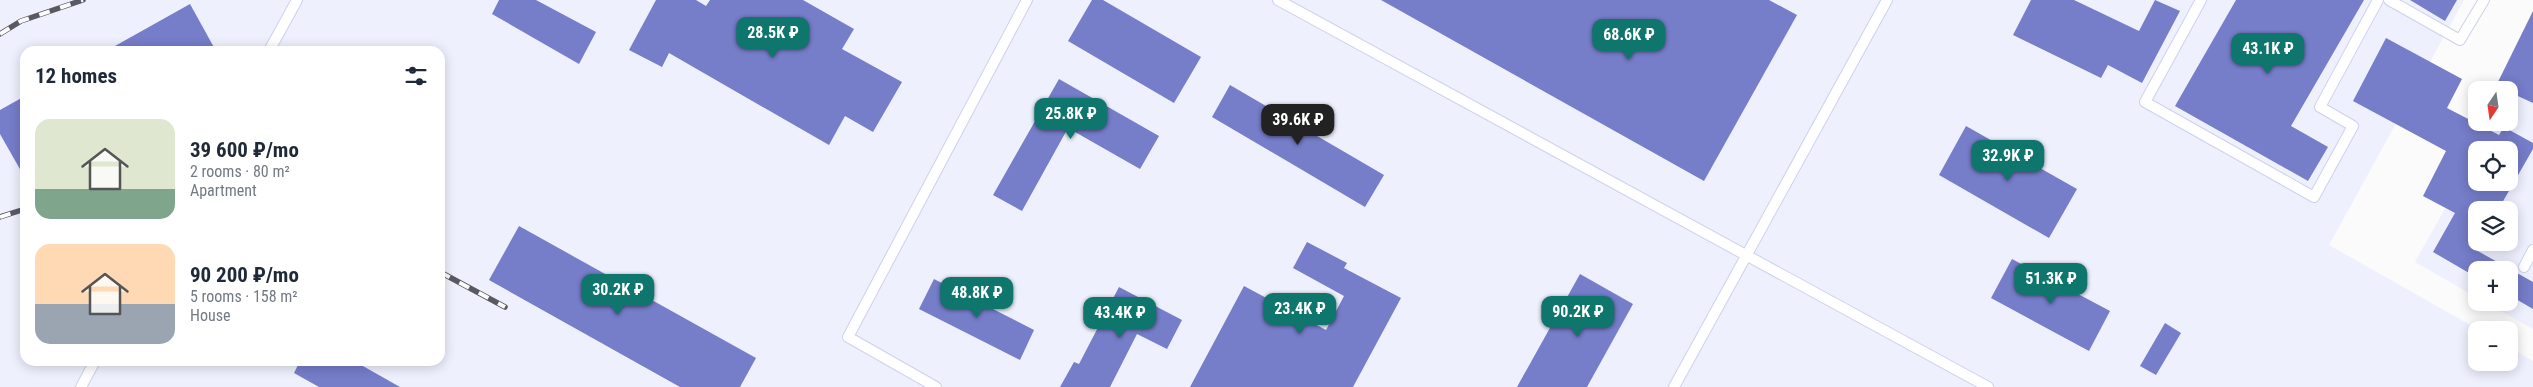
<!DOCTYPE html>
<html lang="en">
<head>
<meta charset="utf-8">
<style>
  body { margin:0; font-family:"Roboto Condensed",sans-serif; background:#f2f2f3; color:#1f2937; height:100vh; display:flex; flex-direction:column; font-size:19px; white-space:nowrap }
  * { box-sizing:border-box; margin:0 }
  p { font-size:16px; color:#747a83 }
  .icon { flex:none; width:28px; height:28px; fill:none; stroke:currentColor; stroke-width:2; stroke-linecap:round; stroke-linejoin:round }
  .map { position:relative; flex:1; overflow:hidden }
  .panel { position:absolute; left:20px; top:46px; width:425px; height:320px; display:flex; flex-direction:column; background:#fff; border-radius:15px; box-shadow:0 2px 12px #0003 }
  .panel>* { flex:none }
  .needle { width:32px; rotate:193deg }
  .controls { position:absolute; left:2468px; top:81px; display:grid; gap:10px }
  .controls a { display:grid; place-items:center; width:50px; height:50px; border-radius:10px; background:#fff; box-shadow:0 2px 12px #0003; font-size:25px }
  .price { position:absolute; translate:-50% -42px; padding:0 11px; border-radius:10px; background:#0f766e; color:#fff; font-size:16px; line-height:32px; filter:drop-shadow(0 1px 2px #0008) }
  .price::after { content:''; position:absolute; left:50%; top:30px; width:15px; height:11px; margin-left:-8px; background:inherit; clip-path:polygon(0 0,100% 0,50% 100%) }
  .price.current { background:#222; color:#fff }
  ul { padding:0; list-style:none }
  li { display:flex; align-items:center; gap:15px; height:125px; padding:0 15px }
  li span { display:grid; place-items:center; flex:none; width:140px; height:100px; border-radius:15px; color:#555 }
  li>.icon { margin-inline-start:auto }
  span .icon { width:60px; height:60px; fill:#fffc; stroke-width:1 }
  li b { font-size:21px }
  h2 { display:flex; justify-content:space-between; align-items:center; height:60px; padding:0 15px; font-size:21px }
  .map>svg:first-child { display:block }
  .built { fill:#eef0fe; fill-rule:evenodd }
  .building { fill:#767dc9; fill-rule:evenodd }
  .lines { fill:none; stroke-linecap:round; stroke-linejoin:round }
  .service-casing { stroke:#cdd1ec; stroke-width:12 }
  .service { stroke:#fff; stroke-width:10 }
  .rail-casing { stroke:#585962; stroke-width:5.5 }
  .rail { stroke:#fbfbfb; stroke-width:4; stroke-dasharray:11; stroke-linecap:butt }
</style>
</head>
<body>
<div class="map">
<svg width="2533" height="387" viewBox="0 0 2533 387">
  <rect width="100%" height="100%" fill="#fbfbfb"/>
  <g class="built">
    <path d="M0,0H2464L2329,245L2479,330H2476V362H2509V347L2533,361V387H0ZM25,51H440V361H25Z"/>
    <path d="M2533,53V329L2486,303L2509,302V270H2476V297L2415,262L2476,154V182H2509V150H2478L2494,123L2509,122V96ZM2476,210H2509V242H2476Z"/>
  </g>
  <g class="building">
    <path d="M499,0H536L596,32L579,64L492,14Z"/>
    <path d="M656,0H696L706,6L710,0H803L854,29L842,49L902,82L873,132L845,116L829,145L669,53L662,67L629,50Z"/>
    <path d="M1092,0H1103L1201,57L1174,103L1068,41Z"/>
    <path d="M1381,0H1769L1797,15L1704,181Z"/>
    <path d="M2031,0H2074L2139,31L2155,0L2180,11L2142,83L2108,65L2101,78L2013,35Z"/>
    <path d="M2236,0H2364L2291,126L2328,147L2308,181L2175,106Z"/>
    <path d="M2410,0H2457L2445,21Z"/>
    <path d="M190,4L216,51H106Z"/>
    <path d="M2533,11V103L2496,86Z"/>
    <path d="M2386,38L2462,79L2447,108L2499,135L2504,127L2533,143V149L2498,210H2476V250L2533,282V309L2509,295V270H2476V277L2433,252L2455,213L2423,196L2446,151L2353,101ZM2476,150H2509V182H2476Z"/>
    <path d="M1059,79L1159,136L1140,169L1068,128L1022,211L993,195Z"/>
    <path d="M1230,85L1384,175L1365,207L1212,117Z"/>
    <path d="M25,96V178L0,134V110Z"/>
    <path d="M1966,126L2077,189L2049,238L1939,175Z"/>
    <path d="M519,226L756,358L740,387H680L489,280Z"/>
    <path d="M1307,242L1347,263L1344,268L1401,298L1353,387H1190L1244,286L1326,330L1344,296L1293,268Z"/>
    <path d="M2012,259L2110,311L2089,351L1991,298Z"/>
    <path d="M1580,274L1633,304L1587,387H1517Z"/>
    <path d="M934,279L1034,330L1020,360L919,309Z"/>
    <path d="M1119,287L1182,320L1167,349L1137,334L1110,387H1060L1074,362L1079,364Z"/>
    <path d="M2165,323L2181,333L2156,375L2140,366Z"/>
    <path d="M300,361H354L400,387H319L294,373Z"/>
  </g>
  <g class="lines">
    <g class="service-casing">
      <g id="service">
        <path d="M1278,0L1988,387"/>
        <path d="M2201,0L2145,102L2314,197L2353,126L2320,107L2378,0"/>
        <path d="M2389,0L2460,40L2484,0"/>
        <path d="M269,51L297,0"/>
        <path d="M2524,267L2533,250"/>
        <path d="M81,387L95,361"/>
        <path d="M936,387L848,337L1027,0"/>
        <path d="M1674,387L1887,0"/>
      </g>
    </g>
    <use href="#service" class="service"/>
    <g class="rail-casing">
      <g id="rail">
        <path d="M0,34L21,21L83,0"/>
        <path d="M0,217L25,209"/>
        <path d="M440,272L505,307"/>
      </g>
    </g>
    <use href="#rail" class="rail"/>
  </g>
</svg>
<div class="controls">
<a><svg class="needle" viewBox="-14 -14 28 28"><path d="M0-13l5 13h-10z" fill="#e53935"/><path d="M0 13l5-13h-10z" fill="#747a83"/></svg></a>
<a><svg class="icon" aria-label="locate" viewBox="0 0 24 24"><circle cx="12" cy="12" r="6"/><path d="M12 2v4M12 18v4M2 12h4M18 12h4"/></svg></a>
<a><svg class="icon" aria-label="layers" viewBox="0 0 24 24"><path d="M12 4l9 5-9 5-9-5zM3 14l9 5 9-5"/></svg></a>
<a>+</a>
<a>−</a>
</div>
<b class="price" style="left:773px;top:59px">28.5K ₽</b>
<b class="price" style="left:1629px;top:61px">68.6K ₽</b>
<b class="price" style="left:2268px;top:75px">43.1K ₽</b>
<b class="price" style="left:1071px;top:140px">25.8K ₽</b>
<b class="price current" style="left:1298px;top:146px">39.6K ₽</b>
<b class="price" style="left:2008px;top:182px">32.9K ₽</b>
<b class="price" style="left:2051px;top:305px">51.3K ₽</b>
<b class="price" style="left:618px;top:316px">30.2K ₽</b>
<b class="price" style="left:977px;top:319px">48.8K ₽</b>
<b class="price" style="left:1300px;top:335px">23.4K ₽</b>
<b class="price" style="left:1578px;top:338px">90.2K ₽</b>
<b class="price" style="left:1120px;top:339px">43.4K ₽</b>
<section class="panel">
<h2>12 homes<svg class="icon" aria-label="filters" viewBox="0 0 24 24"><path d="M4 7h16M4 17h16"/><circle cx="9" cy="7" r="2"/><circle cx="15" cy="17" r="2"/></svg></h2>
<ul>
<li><span style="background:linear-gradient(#dfe7d0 70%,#7fa58c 0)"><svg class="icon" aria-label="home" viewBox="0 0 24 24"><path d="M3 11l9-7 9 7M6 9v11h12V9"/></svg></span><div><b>39 600 ₽/mo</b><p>2 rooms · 80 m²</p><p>Apartment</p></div></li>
<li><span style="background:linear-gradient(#ffd9b3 60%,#9aa5b1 0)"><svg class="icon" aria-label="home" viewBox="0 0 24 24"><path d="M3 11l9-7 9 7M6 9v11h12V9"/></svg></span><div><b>90 200 ₽/mo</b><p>5 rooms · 158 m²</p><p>House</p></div></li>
</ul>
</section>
</div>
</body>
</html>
